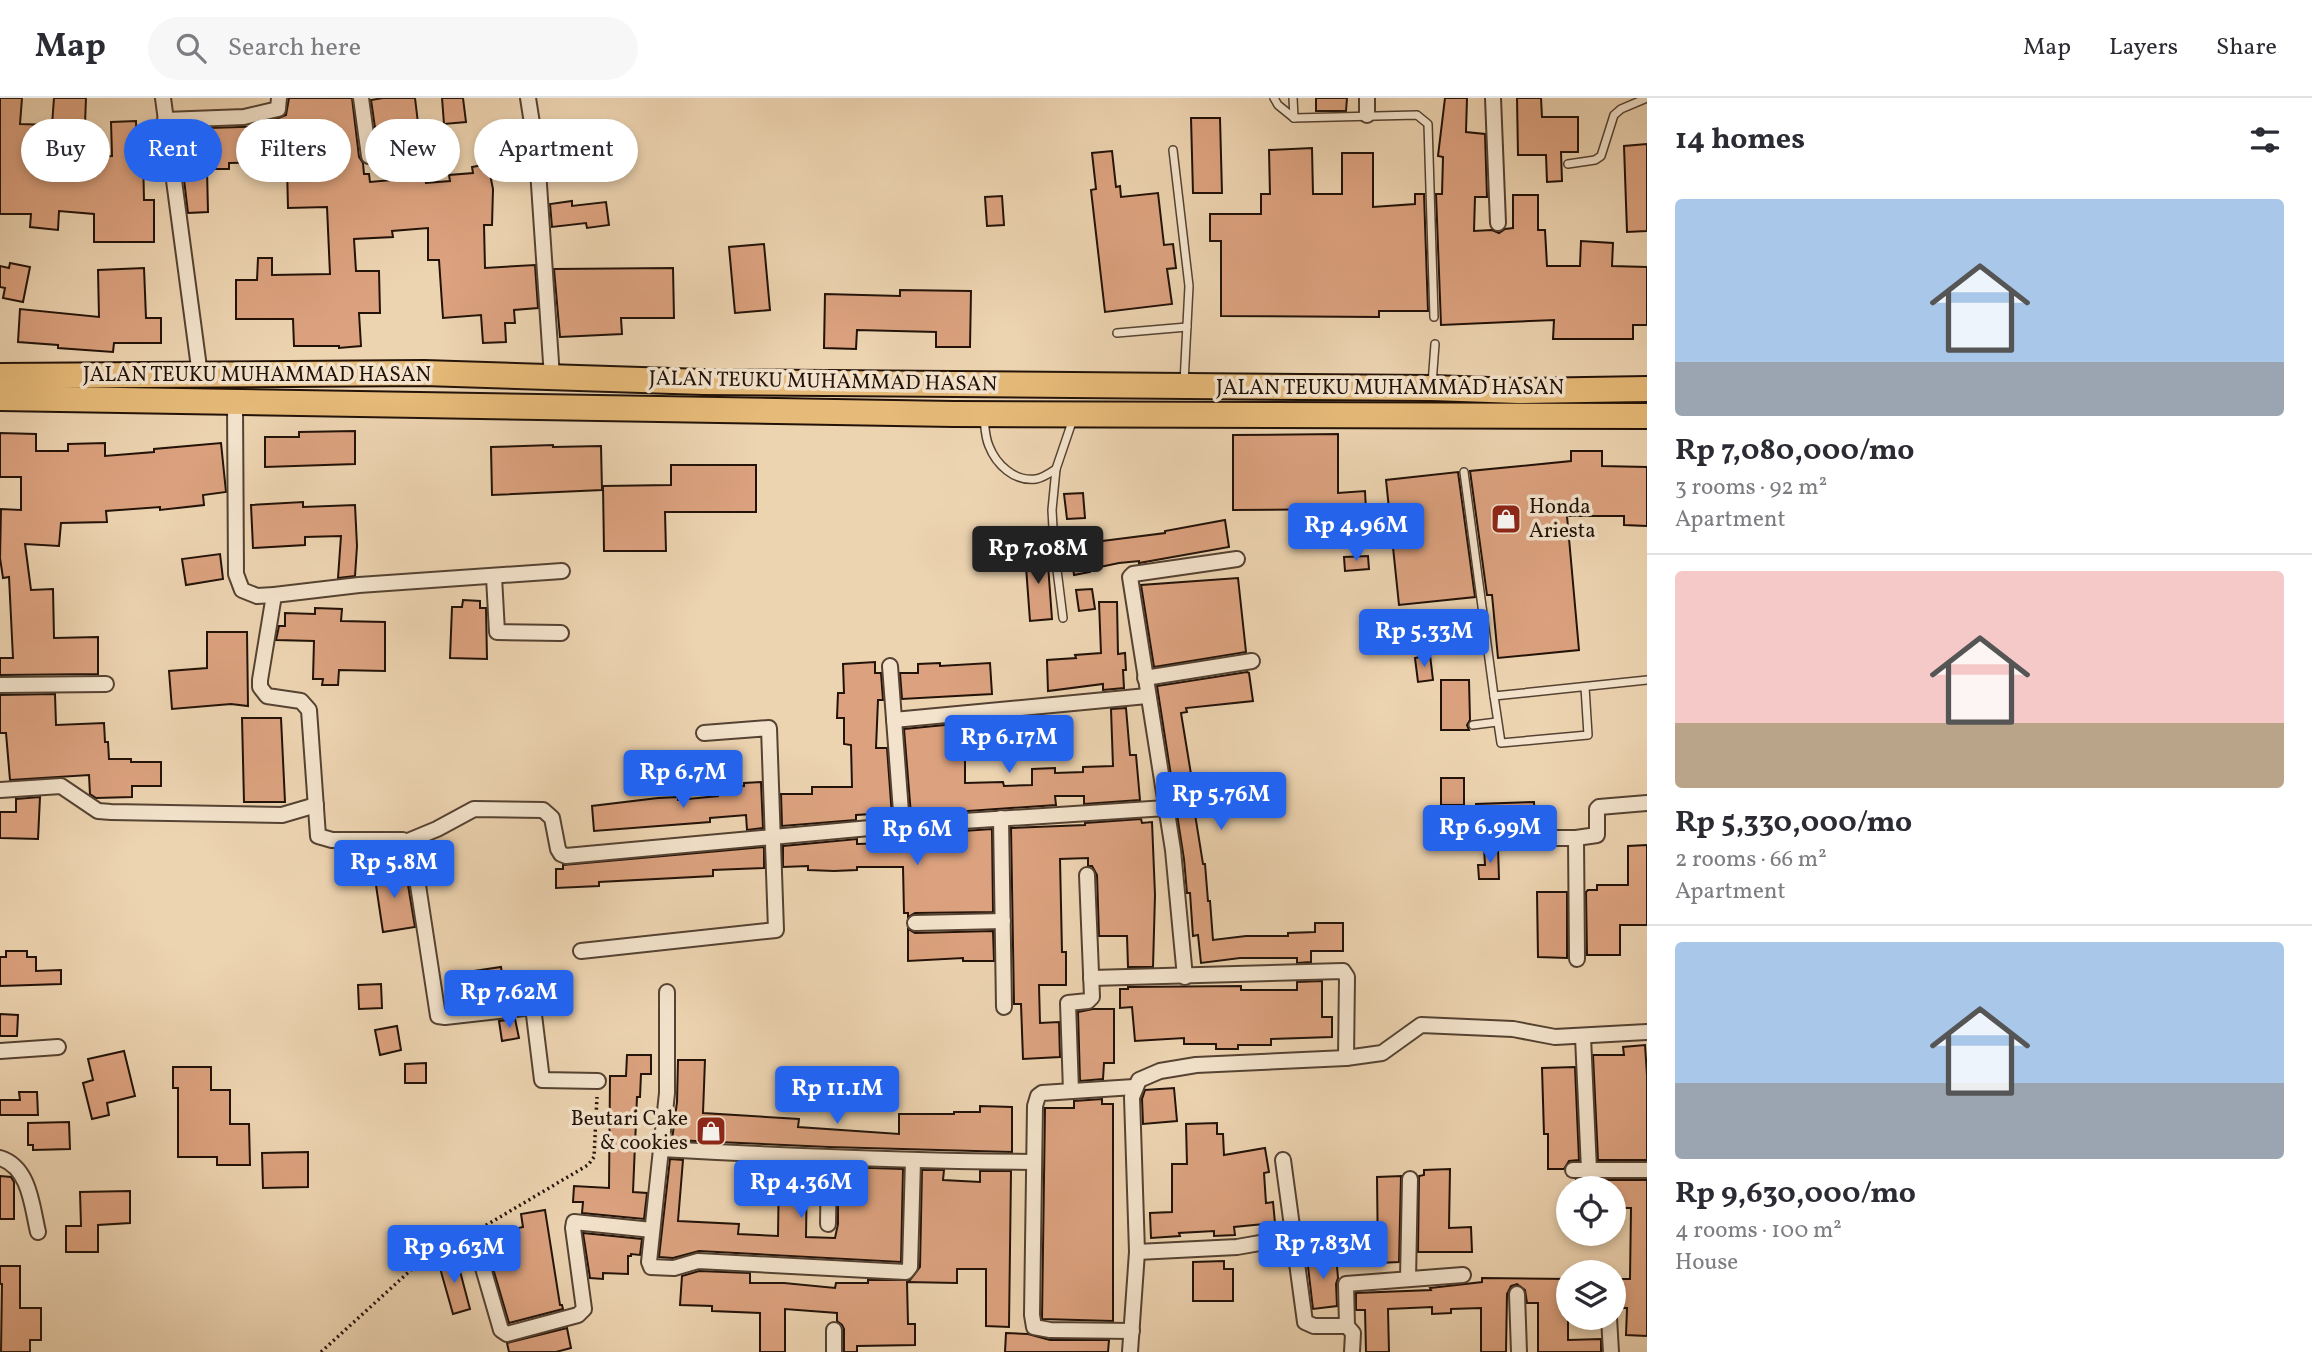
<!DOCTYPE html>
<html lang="en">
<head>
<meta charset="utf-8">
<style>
  body { margin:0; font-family:Vollkorn,serif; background:#f7f7f7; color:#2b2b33; height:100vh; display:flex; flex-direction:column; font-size:26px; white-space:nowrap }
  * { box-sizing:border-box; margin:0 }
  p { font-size:23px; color:#7c7c81 }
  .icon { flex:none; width:38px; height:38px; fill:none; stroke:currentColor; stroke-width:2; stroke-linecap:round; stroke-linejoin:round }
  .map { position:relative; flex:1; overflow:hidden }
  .sheet { display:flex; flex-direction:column; background:#fff; width:665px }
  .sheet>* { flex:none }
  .banner { position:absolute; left:21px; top:21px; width:665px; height:63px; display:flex; gap:14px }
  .tools { position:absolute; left:1556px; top:1078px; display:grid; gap:14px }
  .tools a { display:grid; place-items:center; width:70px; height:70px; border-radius:50%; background:#fff; box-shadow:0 4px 10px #0003; font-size:35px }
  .price { position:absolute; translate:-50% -60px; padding:0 16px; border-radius:7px; background:#2563eb; color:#fff; font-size:23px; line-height:46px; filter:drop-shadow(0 2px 4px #0008) }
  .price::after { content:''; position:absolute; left:50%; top:42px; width:21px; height:16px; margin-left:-10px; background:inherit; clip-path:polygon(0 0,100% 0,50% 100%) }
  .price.selected { background:#222; color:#fff }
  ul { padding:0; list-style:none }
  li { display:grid; align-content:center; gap:14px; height:371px; padding:0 28px }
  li+li { border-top:2px solid #e1e1e2 }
  li span { display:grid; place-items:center; height:217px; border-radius:7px; color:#555 }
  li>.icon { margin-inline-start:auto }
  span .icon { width:126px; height:126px; fill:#fffc; stroke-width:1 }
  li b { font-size:30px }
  h2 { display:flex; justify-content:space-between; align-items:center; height:84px; padding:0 28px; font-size:30px }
  .tag { padding:0 24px; border-radius:32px; background:#fff; box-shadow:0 4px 10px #0003; font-size:24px; line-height:63px }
  .tag.selected { background:#2563eb; color:#fff }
  header { display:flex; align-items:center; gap:42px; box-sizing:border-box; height:98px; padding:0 35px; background:#fff; border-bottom:2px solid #e1e1e2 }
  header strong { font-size:33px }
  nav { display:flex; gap:38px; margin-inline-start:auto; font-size:24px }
  .search { width:490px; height:63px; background:#f7f7f7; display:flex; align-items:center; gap:18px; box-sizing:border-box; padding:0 24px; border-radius:38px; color:#7c7c81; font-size:26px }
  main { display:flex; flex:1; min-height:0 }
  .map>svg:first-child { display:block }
  .building { fill:#dca27f; stroke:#221208; stroke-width:2 }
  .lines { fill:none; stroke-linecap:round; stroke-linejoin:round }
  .service-casing { stroke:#554232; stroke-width:10 }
  .minor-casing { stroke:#554232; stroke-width:18 }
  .trunk-casing { stroke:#221208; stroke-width:28 }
  .path { stroke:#221208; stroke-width:3.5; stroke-dasharray:2 3.5; stroke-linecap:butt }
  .service { stroke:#f3e3cc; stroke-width:7 }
  .minor { stroke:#f3e3cc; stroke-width:14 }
  .trunk { stroke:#e6ba78; stroke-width:24 }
  .labels { text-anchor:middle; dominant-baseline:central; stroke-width:7; stroke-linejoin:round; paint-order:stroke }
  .street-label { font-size:21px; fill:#221208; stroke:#f3e3cc }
  .poi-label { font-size:21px; fill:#221208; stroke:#f3e3cc; text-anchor:start }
</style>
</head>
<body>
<header>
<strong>Map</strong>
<div class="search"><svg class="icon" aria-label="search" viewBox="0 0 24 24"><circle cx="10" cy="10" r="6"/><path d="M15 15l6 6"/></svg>Search here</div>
<nav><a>Map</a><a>Layers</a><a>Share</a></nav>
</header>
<main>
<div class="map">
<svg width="1647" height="1254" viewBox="0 0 1647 1254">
  <rect width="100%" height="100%" fill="#edd4b1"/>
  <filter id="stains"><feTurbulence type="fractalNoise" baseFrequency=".00286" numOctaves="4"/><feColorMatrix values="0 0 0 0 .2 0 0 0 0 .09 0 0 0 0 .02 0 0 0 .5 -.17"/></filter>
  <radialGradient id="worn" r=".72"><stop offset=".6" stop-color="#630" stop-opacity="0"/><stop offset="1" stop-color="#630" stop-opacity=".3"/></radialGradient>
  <g class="building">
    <path d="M0,0H22L20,26L52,27L54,0H86L85,26L70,25L68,60L112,58L111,24L136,23L137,58H143L144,102H154V144H94V116L59,113L58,132L30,129L31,116H0Z"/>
    <path d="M289,0H352L359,59L363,65L364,76H369L370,84L425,79L426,85L450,83L449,77L473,75L472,69L488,66L493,91L492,127H484L485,170L535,167L538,210L514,212L515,225H505L506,244L483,245L481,217L443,220L439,162H428V130L392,133L393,139L354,141L356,173H379L380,215H359L361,248L339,250V248H294L293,221H236V182H257L258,160H272V177L330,176L327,109L288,110L287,69L282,70V64L229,65V71H207L208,114L188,115L180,48L209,47V30L277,28L276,21L286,17Z"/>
    <path d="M383,0H415L418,25L375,30L371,2Z"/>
    <path d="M442,0H463L466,24L444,26Z"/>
    <path d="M1316,0H1347L1346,13H1316Z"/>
    <path d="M1445,0H1467L1466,34L1485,36L1487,99H1475L1474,133L1492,132L1499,135L1505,131L1513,130V97H1538V132H1545L1547,168H1580L1581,143L1613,145L1612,168L1647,169V227H1633V241H1553L1554,222L1441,227L1436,96H1442L1443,59L1438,58Z"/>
    <path d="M1517,0H1541L1542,19H1578V54H1561L1562,83L1547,84L1546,57H1518Z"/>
    <path d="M1191,20H1220L1222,95H1193Z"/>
    <path d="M1647,46V133L1627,134L1624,48Z"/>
    <path d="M1312,50L1313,96H1342V55H1373V109L1415,106V96H1424L1428,213H1379V219L1221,218V143H1210V116H1261V96H1270L1269,52Z"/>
    <path d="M1112,53L1116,89L1120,88L1121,99L1158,95L1164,147L1173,146L1176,170L1167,171L1172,206L1105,214L1091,92L1096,91L1092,55Z"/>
    <path d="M1002,98L1004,127L987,128L985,99Z"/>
    <path d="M572,103V108L606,104L609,127L587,130L586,125L552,129L550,106Z"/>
    <path d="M764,146L770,212L735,215L729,149Z"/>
    <path d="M10,165L30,169L23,204L3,200L5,190L0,189V168L9,170Z"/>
    <path d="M144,170L146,220H161V245H114L113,254L58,250V247L18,244L20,211L99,219L98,172Z"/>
    <path d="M673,170L674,220H621L622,236L560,239L554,171Z"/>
    <path d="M900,192L971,193L970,249H936V234L857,232L856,251L824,250L825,196L900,198Z"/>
    <path d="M355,333V366L265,369V339H299V334Z"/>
    <path d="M0,335L36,336V353H68V346L105,345V358L154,354V351L221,345L226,394L203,397L204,407L160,412V409L106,413L107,424L61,425L59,448L25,446L31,492L53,491L54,540L98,539V576L0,577V560H13L9,479L3,480L0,460L1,411L21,412V379H0Z"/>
    <path d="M1338,336V395L1365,393L1367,431L1351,432L1350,411L1233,412V337Z"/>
    <path d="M553,347V349L601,348L602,392L492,397L491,349Z"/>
    <path d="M1571,353H1602V368L1647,369V428L1624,427V418H1567L1579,552L1498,560L1492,497H1487L1470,373L1571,363Z"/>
    <path d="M671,367H756V414H665L666,453H604L603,388L671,387Z"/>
    <path d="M1458,374L1475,499L1399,507L1386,382Z"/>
    <path d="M1083,395L1085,420L1067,421L1064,396Z"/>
    <path d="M303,404V409L355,407L357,448L355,478L338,480L341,438L305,439V447L253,450L251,407Z"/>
    <path d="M1225,422L1229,449L1139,465V463L1119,465L1090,471V474L1074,477L1070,447L1165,435V433Z"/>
    <path d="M1047,453L1052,521L1030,523L1025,455Z"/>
    <path d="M220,456L223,481L186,487L182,461Z"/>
    <path d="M1368,458L1369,471L1345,473L1344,459Z"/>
    <path d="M1238,480L1246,554L1154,569L1141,487Z"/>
    <path d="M1092,491L1095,511L1079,513L1076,492Z"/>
    <path d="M463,502L480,503V510H486L487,561L450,560L452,509H462Z"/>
    <path d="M1099,504H1117L1118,556L1125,555L1126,572H1123L1124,590L1103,592V586L1048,593L1047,562L1076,560L1075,557L1101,555Z"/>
    <path d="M315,510L342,511L341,523L385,524V573L339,572L338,587H322L323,581H313L314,543L276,542L279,528H285V515L315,516Z"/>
    <path d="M207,534H247L248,608L231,606L172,611L169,573L207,570Z"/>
    <path d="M1430,557L1433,582L1418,584L1415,560Z"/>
    <path d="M875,564V575H881L883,602H878L876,650H887L892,718L889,719V715L856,717V722L782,728L781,696H812V689H852L851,647L844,646V620H837L838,595H844L843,566Z"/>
    <path d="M940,565V568L990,565L992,596L902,601L900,575H918V566Z"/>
    <path d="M1247,574L1249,575L1253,603L1186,610L1187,614L1181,615L1191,676L1194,710L1203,766H1205L1208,803H1210L1213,842L1246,838H1288V835L1315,834V825H1343V853H1311V864L1297,865V860H1240L1201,865L1198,837L1193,838L1190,795H1187L1184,761L1157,588Z"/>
    <path d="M1441,582H1469L1470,622L1467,627L1469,632H1441Z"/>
    <path d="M55,596L56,627L104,625L105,644H108L109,661H131V664H161V688H132V699L96,700L90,696L89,677L10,682L6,635H0V597Z"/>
    <path d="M1126,610L1130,657H1136L1140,702L1084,706V698H1055L1056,707L911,717L904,631L965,625V685L1003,684L1004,688L1032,687V671L1055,670V675L1083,674V669L1113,668L1111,611Z"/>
    <path d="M242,620H281L285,704H244Z"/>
    <rect x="1441" y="680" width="23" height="27"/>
    <path d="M761,684L763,730L747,732L746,717L710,720V724L594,733L592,708L658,700L678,699V702L718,698L717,690L744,688V685Z"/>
    <path d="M40,699L38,741L0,740V714H16V701Z"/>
    <path d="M1534,704L1535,726L1498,728V730L1477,729L1476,706Z"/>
    <path d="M1141,721L1142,725L1152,724L1155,797L1153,869H1128L1127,838H1099L1097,777L1092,768H1088V760L1060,761L1062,854H1066V887H1039L1040,925L1059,924L1060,959L1023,961L1021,906H1014L1011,730L1085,727V725Z"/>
    <path d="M992,731L993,814L915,815L908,819V815H904L903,769H857V772L834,773L808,772V768L783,769V748L857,741V746L889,745V738Z"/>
    <path d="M1647,747V827H1620V857H1587L1586,794L1588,792H1597V787H1628V748Z"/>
    <path d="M764,749V770L713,772V778L599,784V788L556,790V771H563V767Z"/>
    <path d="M1484,750H1498L1499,781H1479L1478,767H1485Z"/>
    <path d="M405,769L415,829L383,834L374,774Z"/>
    <path d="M1537,794H1567V860L1538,859Z"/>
    <path d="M908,831L915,835L993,833L994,863H963V860L908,863Z"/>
    <path d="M6,853H27V859H36V873L61,872V886L0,888V859H6Z"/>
    <path d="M501,869L506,902L464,907L460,875Z"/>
    <path d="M1322,883V919H1332V939L1271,941V947H1238V951H1216V946H1184V940L1135,943L1132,909L1120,910V891H1128V889L1241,888V892H1297V884Z"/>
    <path d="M381,886L382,910L359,911L358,887Z"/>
    <path d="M1093,911H1114V965H1104L1103,981L1080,983L1078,914Z"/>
    <path d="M0,916L18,917L17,938H0Z"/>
    <path d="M515,921L519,940L502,943L499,923Z"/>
    <path d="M397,928L401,952L380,957L375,932Z"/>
    <path d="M1645,947L1647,977V1062H1598L1593,957H1624L1623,949Z"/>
    <path d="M124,953L135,998L107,1005L109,1017L92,1021L83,985L93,982L88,961Z"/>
    <path d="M627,957H651V976H641L640,999H637L633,1094L647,1095L644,1121L582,1115L583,1104H573L574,1088L609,1090L610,978H626Z"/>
    <path d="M678,962H705L703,1015L799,1021L798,1029L899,1036V1016H954V1014H980V1008L1012,1009V1054L829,1049L672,1042L677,1004Z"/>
    <path d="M426,965V985H405V966Z"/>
    <path d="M173,969H211V992H230V1026H249L250,1067H217V1059H178V990H173Z"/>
    <path d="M1575,969L1579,1062L1569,1063L1564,1071H1548V1036H1544L1542,970Z"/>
    <path d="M1174,990L1177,1023L1143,1026L1142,1001L1145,992Z"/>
    <path d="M19,994H37L38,1017H0V1002H20Z"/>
    <path d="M1102,1001V1006H1113V1223L1042,1221L1045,1010H1074V1003Z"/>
    <path d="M69,1024L70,1051L33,1052V1047H28V1025Z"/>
    <path d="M1217,1025V1036H1223L1224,1057L1265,1050L1269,1074L1264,1075L1266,1105L1273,1104L1275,1125L1234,1129L1235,1137L1214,1138V1133L1179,1135L1180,1138L1151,1140L1150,1115L1172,1114V1066H1187L1186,1026Z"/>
    <path d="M308,1054V1089L263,1090L262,1055Z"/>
    <path d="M670,1061L683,1062L678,1123L739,1126L738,1136L778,1138L779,1067L807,1068L806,1139L835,1140L838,1126V1069L903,1071L901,1164L699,1153L673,1160L659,1159Z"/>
    <path d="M1450,1071L1449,1130L1471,1129L1472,1154H1418L1419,1078L1424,1077V1072Z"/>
    <path d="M922,1072H944L943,1082L980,1084V1073H1011L1009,1229L986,1228V1171H957V1185L907,1184L908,1226H915V1247L857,1248V1254H844V1231L842,1227L837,1223V1215L785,1211V1254H760V1215L712,1213V1208L680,1207L682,1178L699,1173L750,1175V1185H784L835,1190L836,1185H868V1182H910L920,1169Z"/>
    <path d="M0,1078L11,1079L14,1084V1121H0Z"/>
    <path d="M1401,1078L1399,1164L1378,1165L1377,1079Z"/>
    <path d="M1576,1082H1647V1238L1626,1237L1627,1210H1622V1181H1630L1631,1110H1614V1090H1576Z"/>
    <path d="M130,1093V1125L98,1127V1154H66V1128H81L80,1094Z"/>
    <path d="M545,1112L560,1207H562L563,1211L509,1225L492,1167L489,1163L482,1161L478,1143L489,1141V1137L523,1129L521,1116Z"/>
    <path d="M583,1135L642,1141L640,1157L631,1156V1158H628V1176L603,1175V1181L590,1180Z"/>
    <path d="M1336,1157L1338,1180L1336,1186L1337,1208L1313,1211L1307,1160Z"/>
    <path d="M456,1158L470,1211L453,1216L438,1163Z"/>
    <path d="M1224,1163V1171H1233V1203H1193V1164Z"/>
    <path d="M0,1168H20V1210H41V1242H30V1254H1L2,1186H0Z"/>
    <path d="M1482,1180L1568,1181V1242L1601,1241V1254H1538V1205H1527L1525,1192L1517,1186L1511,1188L1507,1196L1506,1254H1481V1210L1451,1211V1215L1432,1216V1209L1388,1211L1389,1254H1366L1365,1212H1356V1195L1431,1192L1430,1190L1482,1184Z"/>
    <path d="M567,1230L571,1250L556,1254H509L507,1245Z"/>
    <path d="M1006,1235L1028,1236L1050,1242H1109L1108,1254H1005Z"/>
  </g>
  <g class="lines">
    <g class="service-casing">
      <g id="service">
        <path d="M1274,0L1278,7L1294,20L1417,17L1428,26L1434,219"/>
        <path d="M1293,0L1294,20"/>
        <path d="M1173,52L1189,188L1184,285"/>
        <path d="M1568,66L1595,62L1601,58L1614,17L1621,11L1647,0"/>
        <path d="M1117,235L1187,229"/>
        <path d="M1432,286L1435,246"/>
        <path d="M984,320C985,329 985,339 989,348C996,366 1014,384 1036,381C1043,380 1050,375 1056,371L1073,321"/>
        <path d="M1056,371L1052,412L1054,448L1063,520"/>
        <path d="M1464,374L1494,598"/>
        <path d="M1585,589L1588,637L1501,645L1494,598L1647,582"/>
        <path d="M1473,627L1497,624"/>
      </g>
    </g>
    <g class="minor-casing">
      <g id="minor">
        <path d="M163,0L200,277"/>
        <path d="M361,0L369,58"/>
        <path d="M528,0L537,57L552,279"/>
        <path d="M1493,0L1498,125"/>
        <path d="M1367,17V0"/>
        <path d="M165,22L244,19L278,11L279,0"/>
        <path d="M235,306L236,476L242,492L257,498L274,497L359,487L562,473"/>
        <path d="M494,479L497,534L561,535"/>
        <path d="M274,497L260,582V589L267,598L301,603L309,612L318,738L332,742H403L412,748L438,918L445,919L533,909L542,982L598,983"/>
        <path d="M890,568L902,727"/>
        <path d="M1145,580L1252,563"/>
        <path d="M0,587L106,586"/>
        <path d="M894,622L1147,598"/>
        <path d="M0,692L61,688L98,713L111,714L282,717L316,707"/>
        <path d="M1001,720L1004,909"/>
        <path d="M1469,740H1576"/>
        <path d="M408,743L437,731L474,711L543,712L552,720L558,751L561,756L566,758L902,727L1166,710"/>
        <path d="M915,825L1003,823"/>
        <path d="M581,853L776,832L769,630L704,635"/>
        <path d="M1577,861L1576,740L1597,737V711L1599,709L1647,705"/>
        <path d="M1185,879L1173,752L1130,479L1133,476L1237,461"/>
        <path d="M1091,880L1343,873L1347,879L1346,960"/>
        <path d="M667,894V995L649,1164L651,1169L674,1170L698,1163L906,1174L910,1169L913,1063"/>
        <path d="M1583,939L1589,1072"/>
        <path d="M0,953L58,949"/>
        <path d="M1071,993L1068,905L1088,903L1092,899L1087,777"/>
        <path d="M661,1051C785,1058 910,1063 1034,1064"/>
        <path d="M0,1060C30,1069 32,1109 38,1134"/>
        <path d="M1283,1062L1305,1224L1314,1228H1347"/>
        <path d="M1573,1072H1647"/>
        <path d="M828,1126L829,1059"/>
        <path d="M1137,1154L1237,1149L1295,1139"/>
        <path d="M483,1170L501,1232L507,1236L578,1217L584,1211L573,1130L574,1124L652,1132"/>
        <path d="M1408,1181L1410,1081"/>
        <path d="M1517,1196L1519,1254"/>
        <path d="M1609,1220L1611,1254"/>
        <path d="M1132,1233L1050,1232L1034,1229L1032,1217L1035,1008L1038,998L1042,995L1134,989"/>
        <path d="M834,1254V1232"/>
        <path d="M1130,1254L1137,1154L1132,999L1139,982L1160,973L1196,967L1346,960L1382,955L1421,927L1513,931L1555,939L1647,934"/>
        <path d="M1352,1254L1353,1235L1347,1228L1346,1186L1463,1177"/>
      </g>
    </g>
    <g class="trunk-casing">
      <g id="trunk">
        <path d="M0,278L424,275L704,284L1432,290L1518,293L1647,291"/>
        <path d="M0,300L953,316L1647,318"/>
      </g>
    </g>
    <path class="path" d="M321,1254L412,1171L588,1067L594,1059L597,999"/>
    <use href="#service" class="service"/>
    <use href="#minor" class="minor"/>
    <use href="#trunk" class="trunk"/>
  </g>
  <defs>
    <g id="shop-square" transform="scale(1.575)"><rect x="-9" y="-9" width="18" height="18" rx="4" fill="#8f2418" stroke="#f3e3cc"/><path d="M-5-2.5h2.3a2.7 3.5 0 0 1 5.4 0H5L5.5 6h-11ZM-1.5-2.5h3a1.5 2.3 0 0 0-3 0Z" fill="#fff"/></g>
  </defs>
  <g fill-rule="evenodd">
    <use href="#shop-square" x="1506" y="421"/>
    <use href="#shop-square" x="711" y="1033"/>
  </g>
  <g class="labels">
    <g class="street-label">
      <text x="257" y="277">JALAN TEUKU MUHAMMAD HASAN</text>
      <text transform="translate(823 284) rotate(1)">JALAN TEUKU MUHAMMAD HASAN</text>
      <text x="1390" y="290">JALAN TEUKU MUHAMMAD HASAN</text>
    </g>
    <g class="poi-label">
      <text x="1529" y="409">Honda<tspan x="1529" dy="24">Ariesta</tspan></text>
      <text x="688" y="1021" text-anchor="end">Beutari Cake<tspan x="688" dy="24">&amp; cookies</tspan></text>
    </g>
  </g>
  <rect width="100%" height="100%" filter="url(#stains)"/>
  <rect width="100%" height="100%" fill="url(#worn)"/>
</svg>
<div class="tools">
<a><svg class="icon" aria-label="locate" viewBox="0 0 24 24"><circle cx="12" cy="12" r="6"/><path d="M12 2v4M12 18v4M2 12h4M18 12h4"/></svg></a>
<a><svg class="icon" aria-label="layers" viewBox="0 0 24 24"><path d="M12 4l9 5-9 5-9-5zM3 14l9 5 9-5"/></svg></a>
</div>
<b class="price" style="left:1356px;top:465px">Rp 4.96M</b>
<b class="price selected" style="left:1038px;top:488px">Rp 7.08M</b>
<b class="price" style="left:1424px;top:571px">Rp 5.33M</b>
<b class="price" style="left:1009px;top:677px">Rp 6.17M</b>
<b class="price" style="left:683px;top:712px">Rp 6.7M</b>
<b class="price" style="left:1221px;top:734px">Rp 5.76M</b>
<b class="price" style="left:1490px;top:767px">Rp 6.99M</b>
<b class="price" style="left:917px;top:769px">Rp 6M</b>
<b class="price" style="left:394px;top:802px">Rp 5.8M</b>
<b class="price" style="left:509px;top:932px">Rp 7.62M</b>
<b class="price" style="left:837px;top:1028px">Rp 11.1M</b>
<b class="price" style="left:801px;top:1122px">Rp 4.36M</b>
<b class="price" style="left:1323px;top:1183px">Rp 7.83M</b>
<b class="price" style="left:454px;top:1187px">Rp 9.63M</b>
<div class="banner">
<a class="tag">Buy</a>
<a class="tag selected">Rent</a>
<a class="tag">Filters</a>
<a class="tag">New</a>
<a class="tag">Apartment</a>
</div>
</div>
<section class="sheet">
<h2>14 homes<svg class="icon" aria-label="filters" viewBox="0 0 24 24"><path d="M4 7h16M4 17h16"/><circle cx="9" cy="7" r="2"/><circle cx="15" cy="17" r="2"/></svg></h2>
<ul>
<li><span style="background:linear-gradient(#a9c7e8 75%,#9aa5b1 0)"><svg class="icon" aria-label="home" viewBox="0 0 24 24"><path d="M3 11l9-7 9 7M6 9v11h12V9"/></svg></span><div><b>Rp 7,080,000/mo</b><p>3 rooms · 92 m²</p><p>Apartment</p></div></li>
<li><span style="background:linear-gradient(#f6c9c9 70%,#b9a48a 0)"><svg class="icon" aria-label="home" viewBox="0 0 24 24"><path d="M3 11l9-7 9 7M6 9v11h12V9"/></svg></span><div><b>Rp 5,330,000/mo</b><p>2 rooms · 66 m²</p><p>Apartment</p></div></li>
<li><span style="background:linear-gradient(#a9c7e8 65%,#9aa5b1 0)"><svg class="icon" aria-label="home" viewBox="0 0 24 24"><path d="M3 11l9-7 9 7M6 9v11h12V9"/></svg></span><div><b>Rp 9,630,000/mo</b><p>4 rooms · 100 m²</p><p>House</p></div></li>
</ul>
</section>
</main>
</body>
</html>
